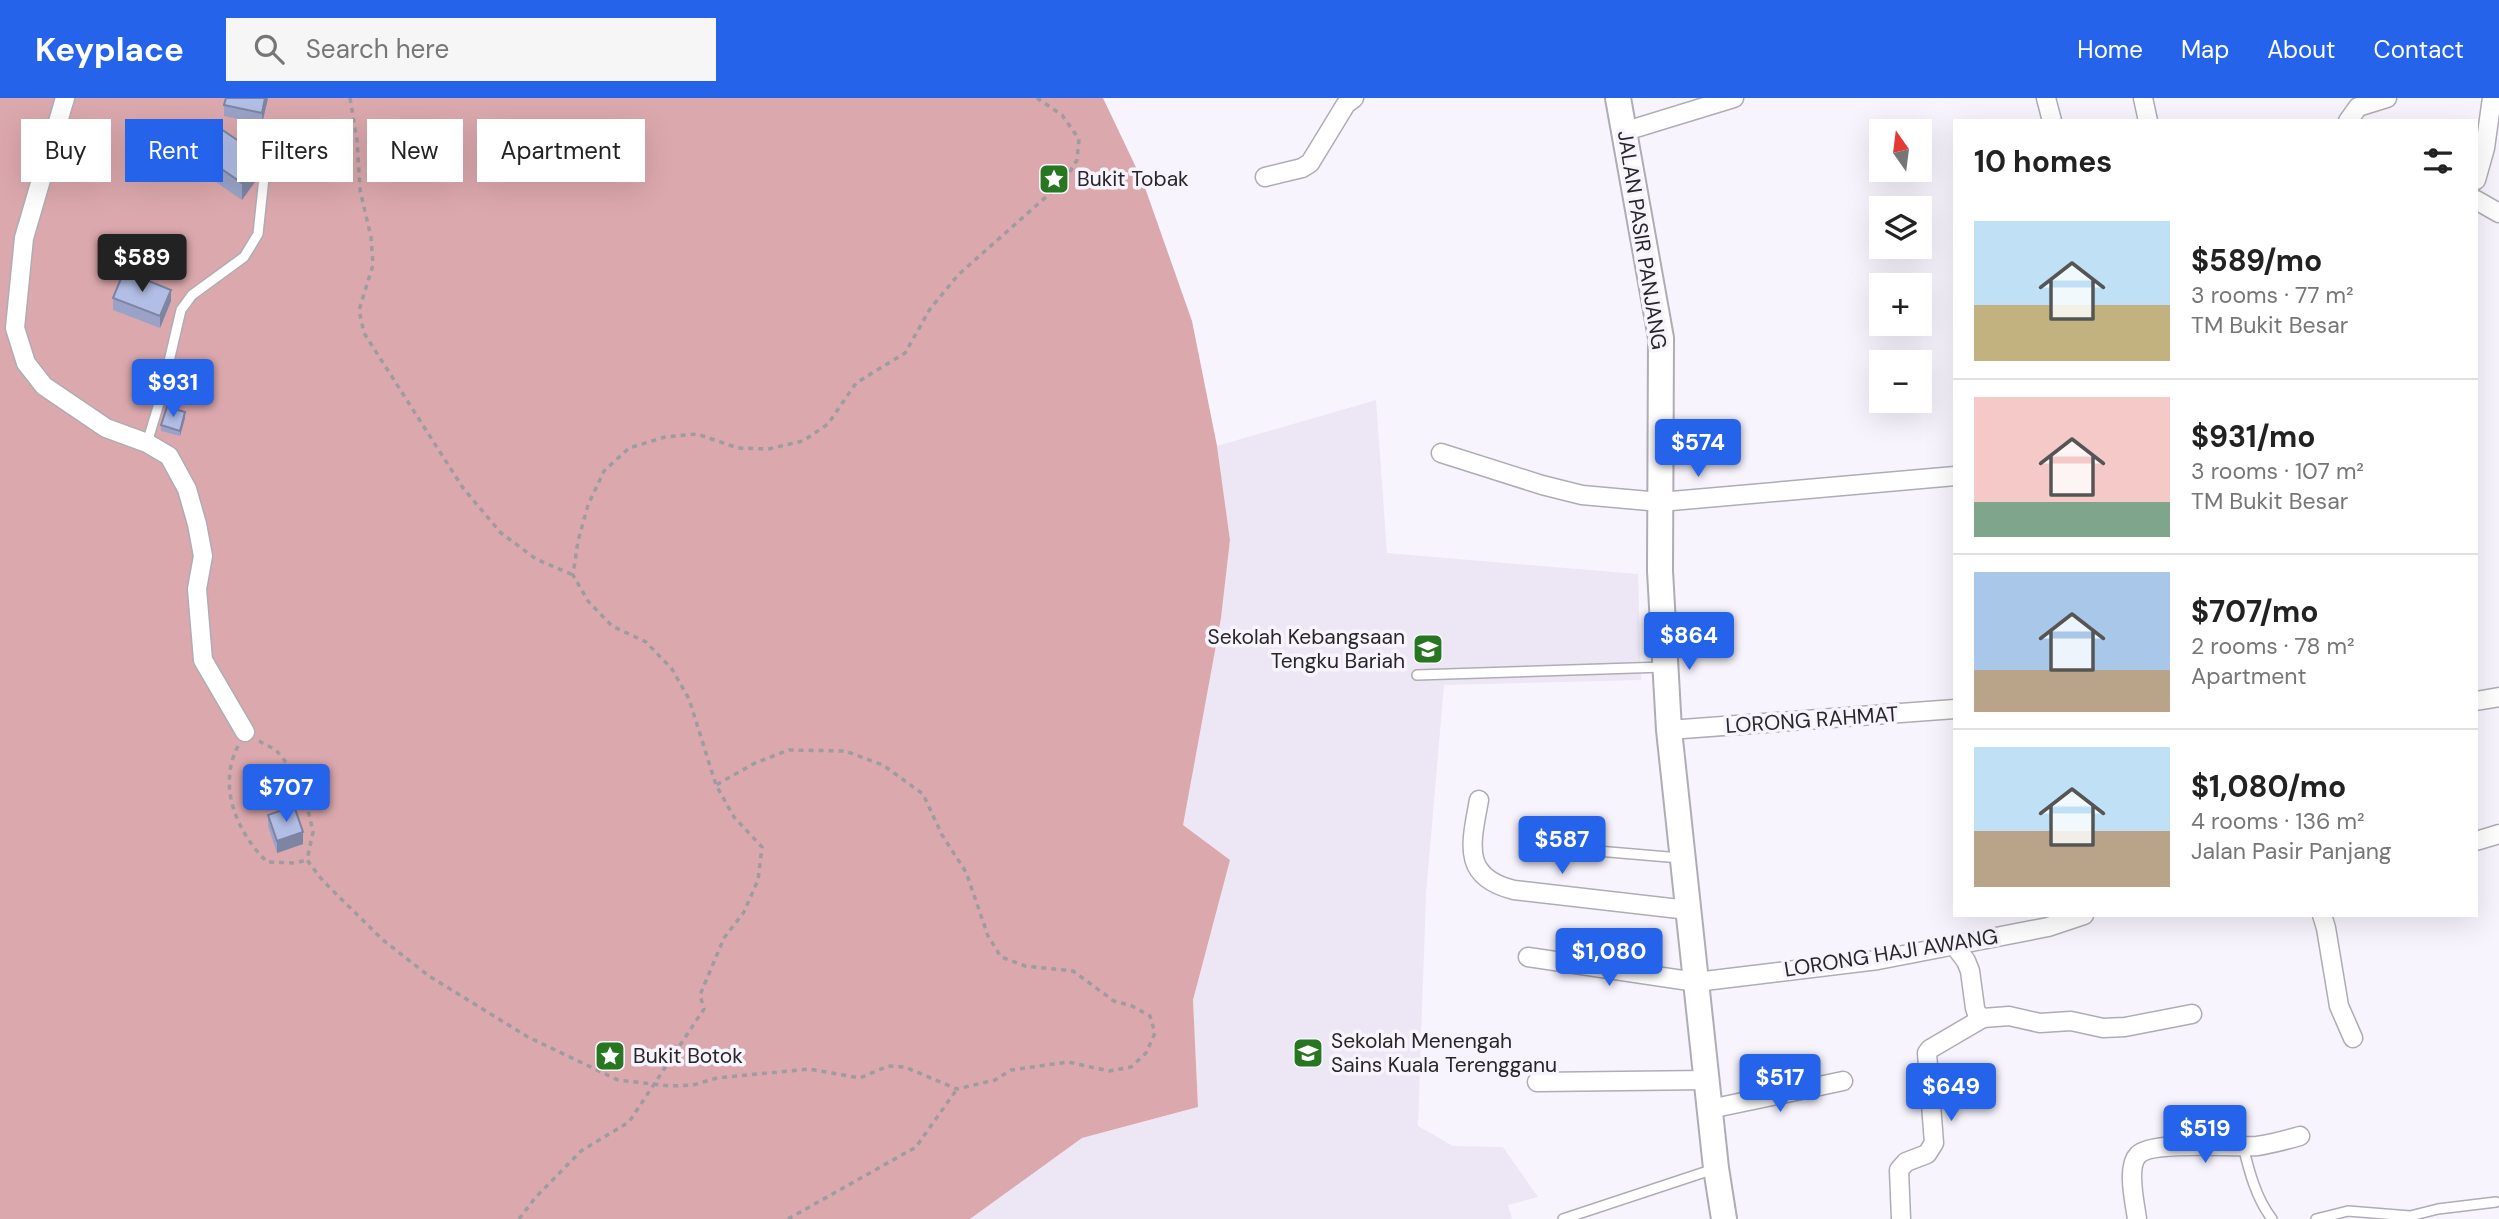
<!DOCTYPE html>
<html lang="en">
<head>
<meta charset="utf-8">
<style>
  body { margin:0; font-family:"DM Sans",sans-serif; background:#f6f6f6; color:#222; height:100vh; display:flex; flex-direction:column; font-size:26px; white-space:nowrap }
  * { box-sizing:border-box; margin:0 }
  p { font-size:23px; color:#767676 }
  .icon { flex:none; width:38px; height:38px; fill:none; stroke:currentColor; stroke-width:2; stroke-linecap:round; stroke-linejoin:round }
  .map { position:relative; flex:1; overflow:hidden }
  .side { position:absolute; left:1953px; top:21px; width:525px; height:798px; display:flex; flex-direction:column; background:#fff; border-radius:0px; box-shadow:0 7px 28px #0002 }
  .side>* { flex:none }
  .guide { position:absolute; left:21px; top:21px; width:665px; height:63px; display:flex; gap:14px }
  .needle { width:46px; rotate:346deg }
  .fabs { position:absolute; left:1869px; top:21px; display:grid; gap:14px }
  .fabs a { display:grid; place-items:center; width:63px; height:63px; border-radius:0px; background:#fff; box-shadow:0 7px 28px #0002; font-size:35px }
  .price { position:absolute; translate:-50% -60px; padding:0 16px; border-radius:7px; background:#2563eb; color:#fff; font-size:23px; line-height:46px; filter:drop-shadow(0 2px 4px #0008) }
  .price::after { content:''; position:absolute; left:50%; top:42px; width:21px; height:16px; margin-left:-10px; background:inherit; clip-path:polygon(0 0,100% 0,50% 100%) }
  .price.on { background:#222; color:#fff }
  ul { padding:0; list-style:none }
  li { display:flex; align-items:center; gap:21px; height:175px; padding:0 21px }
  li+li { border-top:2px solid #e0e0e0 }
  li span { display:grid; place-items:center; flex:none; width:196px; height:140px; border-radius:0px; color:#555 }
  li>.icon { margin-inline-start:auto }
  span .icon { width:84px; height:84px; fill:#fffc; stroke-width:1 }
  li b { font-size:30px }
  h2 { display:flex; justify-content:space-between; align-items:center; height:84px; padding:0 21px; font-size:30px }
  .chip { padding:0 24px; border-radius:0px; background:#fff; box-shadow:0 7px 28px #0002; font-size:24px; line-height:63px }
  .chip.on { background:#2563eb; color:#fff }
  header { display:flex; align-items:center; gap:42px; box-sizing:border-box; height:98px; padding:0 35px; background:#2563eb; color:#fff }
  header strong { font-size:33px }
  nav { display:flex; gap:38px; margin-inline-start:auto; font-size:24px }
  .search { width:490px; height:63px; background:#f6f6f6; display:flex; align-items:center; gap:18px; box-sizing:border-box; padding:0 24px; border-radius:0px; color:#767676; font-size:26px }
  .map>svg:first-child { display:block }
  .built { fill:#ede6f5 }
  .forest { fill:#dba8ad }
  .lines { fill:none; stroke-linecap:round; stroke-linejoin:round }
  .service-casing { stroke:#b0acb4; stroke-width:12 }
  .minor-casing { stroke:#b0acb4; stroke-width:21 }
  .secondary-casing { stroke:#b0acb4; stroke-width:28 }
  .path { stroke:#9e9ba1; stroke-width:3.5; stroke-dasharray:5 5; stroke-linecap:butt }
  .service { stroke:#fff; stroke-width:9 }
  .minor { stroke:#fff; stroke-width:18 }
  .secondary { stroke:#fff; stroke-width:24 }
  .wall { fill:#9aa3c7 }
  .shaded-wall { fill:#7d85a2 }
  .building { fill:#b3bee7; stroke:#7d85a2; stroke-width:2 }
  .labels { text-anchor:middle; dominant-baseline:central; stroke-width:7; stroke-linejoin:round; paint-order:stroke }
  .poi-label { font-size:21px; fill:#282629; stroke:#f8f4fd; text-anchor:start }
  .street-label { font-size:21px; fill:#282629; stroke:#f8f4fd }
</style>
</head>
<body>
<header>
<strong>Keyplace</strong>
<div class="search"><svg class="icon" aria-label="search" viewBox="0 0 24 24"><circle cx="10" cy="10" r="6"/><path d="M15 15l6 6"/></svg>Search here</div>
<nav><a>Home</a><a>Map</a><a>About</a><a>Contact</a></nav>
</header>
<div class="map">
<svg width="2499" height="1121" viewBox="0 0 2499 1121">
  <rect width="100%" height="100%" fill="#f8f4fd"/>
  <path class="built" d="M1376,302L1387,455L1638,476L1641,582L1444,587L1426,796L1418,1028L1453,1048L1503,1049L1538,1099L1508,1107L1512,1121H970L1082,1040L1198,1009L1193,902L1230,762L1182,727L1221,520L1230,442L1217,348Z"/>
  <path class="forest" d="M0,0H1103L1143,84L1192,223L1217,348L1230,442L1221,520L1183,727L1230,762L1193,902L1198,1009L1082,1040L970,1121H0Z"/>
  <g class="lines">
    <g class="service-casing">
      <g id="service">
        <path d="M147,345L160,302L181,212L192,197L244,159L258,136L268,42"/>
        <path d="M1417,577L1664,569"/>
        <path d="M1574,751L1680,760"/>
        <path d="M2243,1048C2249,1073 2256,1100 2272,1121"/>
        <path d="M1563,1121L1714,1071"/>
        <path d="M2316,1121L2348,1113L2410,1118L2438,1111L2496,1104"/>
      </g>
    </g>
    <g class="minor-casing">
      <g id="minor">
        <path d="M65,0L24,140L15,230L26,265L44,288L106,330L147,345L169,358L187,391L197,426L203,458L197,491L203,562L245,634"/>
        <path d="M2046,0L2052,23"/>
        <path d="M2143,0L2148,23"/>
        <path d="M2348,23L2358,9L2387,0"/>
        <path d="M1626,33L1734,0"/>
        <path d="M1265,79L1302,70L1310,65L1346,6L1354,0"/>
        <path d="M2476,82L2485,50L2492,0"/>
        <path d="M2476,102L2499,115"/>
        <path d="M1441,355L1542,387L1582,397L1660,404L1955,378"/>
        <path d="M2476,603L2499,599"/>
        <path d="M1669,632L1955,611"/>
        <path d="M1479,702C1471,746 1461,779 1514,792L1688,812"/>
        <path d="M2476,743L2499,736"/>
        <path d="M2322,817L2326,830L2339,908L2353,940"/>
        <path d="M1954,847L1966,863L1970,873L1975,910L1977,916L1983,920L2009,918L2040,925L2071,923L2103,930L2125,929L2192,916"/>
        <path d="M1528,859L1696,884L1878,862L2048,829L2084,817"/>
        <path d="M1537,984L1707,982"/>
        <path d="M1710,1011L1843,983"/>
        <path d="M1901,1121L1899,1072L1906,1064L1927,1056L1934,1045L1927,955L1930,951L1983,920"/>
        <path d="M2137,1121C2135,1105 2126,1069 2138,1057C2152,1042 2234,1050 2257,1048C2271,1046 2286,1042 2300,1038"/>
      </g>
    </g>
    <g class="secondary-casing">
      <path id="secondary" d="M1618,0L1661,240L1660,473L1669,632L1716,1070L1724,1121"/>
    </g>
    <g class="path">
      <path d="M350,0L357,42L360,92L371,139L373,167L359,212L364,235L463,390L501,435L536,461L573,477"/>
      <path d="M259,643L276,652L294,674L305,699L313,734L307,762L323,783L383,842L429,878L528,939L618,982L670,988L693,987L717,980L809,971L860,980L888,968L905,969L957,991L995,982L1011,972L1068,964L1109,973L1131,969L1146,955L1155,935L1150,918L1132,908L1114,903L1073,873L1025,868L1001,859L988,838L966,774L942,737L923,696L883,667L845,653L789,652L755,665L716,687"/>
      <path d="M238,648C217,689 237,734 267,764L295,765L307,762"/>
      <path d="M519,1121L535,1100L581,1053L629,1024L704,911L700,897L724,840L744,814L758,782L762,749L734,719L716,687L689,601L672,571L646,544L612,528L588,503L573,477L578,443L588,407L604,373L629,350L665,339L697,336L738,350L768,351L803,343L828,326L856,285L905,255L930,211L958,177L1065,82L1077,62L1079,41L1062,17L1037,0"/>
      <path d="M788,1121L916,1049L957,991"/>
    </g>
    <use href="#service" class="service"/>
    <use href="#minor" class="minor"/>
    <use href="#secondary" class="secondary"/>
  </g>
  <g class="wall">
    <path d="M226,0H268L262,26L224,18V7Z"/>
    <path d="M194,52L258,74L257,81L242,102L194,69Z"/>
    <path d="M113,200L171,203L160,230L113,212Z"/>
    <path d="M185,320L180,338L161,333V327Z"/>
    <path d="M268,717L303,746L277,755L268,728Z"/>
  </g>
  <g class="shaded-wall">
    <path d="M265,0H268L262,26V15Z"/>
    <path d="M258,56L257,81L242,102V85Z"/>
    <path d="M171,192V203L160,230V218Z"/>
    <path d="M185,314V320L180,338V333Z"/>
    <path d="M303,734V746L277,755V743Z"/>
  </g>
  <g class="building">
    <path d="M226,0H265L262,15L224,7Z"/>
    <path d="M212,25L258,56L257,64L242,85L194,52Z"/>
    <path d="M124,173L171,192L160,218L113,200Z"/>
    <path d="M167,309L185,314L180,333L161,327Z"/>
    <path d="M294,708L303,734L277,743L268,717Z"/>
  </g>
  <defs>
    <g id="sight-square" transform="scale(1.575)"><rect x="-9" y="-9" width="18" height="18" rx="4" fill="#277721" stroke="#f8f4fd"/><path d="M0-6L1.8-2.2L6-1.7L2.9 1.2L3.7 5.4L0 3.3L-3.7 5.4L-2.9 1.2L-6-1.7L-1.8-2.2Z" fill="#fff"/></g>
    <g id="school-square" transform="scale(1.575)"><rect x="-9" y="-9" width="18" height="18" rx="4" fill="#277721" stroke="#f8f4fd"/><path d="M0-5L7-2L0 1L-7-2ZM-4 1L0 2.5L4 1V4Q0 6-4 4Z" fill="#fff"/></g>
  </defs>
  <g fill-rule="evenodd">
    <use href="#sight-square" x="1054" y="81"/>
    <use href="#school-square" x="1428" y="551"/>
    <use href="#school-square" x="1308" y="955"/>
    <use href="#sight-square" x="610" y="958"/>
  </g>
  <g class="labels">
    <g class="poi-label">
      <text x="1077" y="81">Bukit Tobak</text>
      <text x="1405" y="539" text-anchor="end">Sekolah Kebangsaan<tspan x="1405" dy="24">Tengku Bariah</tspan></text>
      <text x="1331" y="943">Sekolah Menengah<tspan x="1331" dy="24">Sains Kuala Terengganu</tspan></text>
      <text x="633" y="958">Bukit Botok</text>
    </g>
    <g class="street-label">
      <text transform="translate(1642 142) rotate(81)">JALAN PASIR PANJANG</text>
      <text transform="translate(1812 622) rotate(-4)">LORONG RAHMAT</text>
      <text transform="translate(1891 855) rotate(-9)">LORONG HAJI AWANG</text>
    </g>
  </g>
</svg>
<div class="fabs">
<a><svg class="needle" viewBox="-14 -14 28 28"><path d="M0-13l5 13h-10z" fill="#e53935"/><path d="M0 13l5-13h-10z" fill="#767676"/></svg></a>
<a><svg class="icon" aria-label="layers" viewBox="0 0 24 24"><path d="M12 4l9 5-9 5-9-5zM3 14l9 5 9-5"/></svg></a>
<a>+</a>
<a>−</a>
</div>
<b class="price on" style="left:142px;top:196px">$589</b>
<b class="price" style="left:173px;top:321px">$931</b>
<b class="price" style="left:1698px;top:381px">$574</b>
<b class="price" style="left:1689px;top:574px">$864</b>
<b class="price" style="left:286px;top:726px">$707</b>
<b class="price" style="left:1562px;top:778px">$587</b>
<b class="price" style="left:1609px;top:890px">$1,080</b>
<b class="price" style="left:1780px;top:1016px">$517</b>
<b class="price" style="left:1951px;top:1025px">$649</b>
<b class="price" style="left:2205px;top:1067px">$519</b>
<div class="guide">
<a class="chip">Buy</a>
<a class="chip on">Rent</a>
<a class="chip">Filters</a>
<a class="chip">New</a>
<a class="chip">Apartment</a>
</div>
<section class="side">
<h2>10 homes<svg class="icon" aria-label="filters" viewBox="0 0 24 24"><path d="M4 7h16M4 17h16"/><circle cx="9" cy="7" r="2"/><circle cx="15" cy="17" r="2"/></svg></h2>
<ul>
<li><span style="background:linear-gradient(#bfe0f5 60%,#c2b280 0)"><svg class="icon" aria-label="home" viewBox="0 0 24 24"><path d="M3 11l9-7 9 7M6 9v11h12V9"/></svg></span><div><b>$589/mo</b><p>3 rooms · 77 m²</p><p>TM Bukit Besar</p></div></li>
<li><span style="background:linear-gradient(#f6c9c9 75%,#7fa58c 0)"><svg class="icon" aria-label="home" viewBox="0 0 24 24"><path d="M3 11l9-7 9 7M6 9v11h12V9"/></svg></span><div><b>$931/mo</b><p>3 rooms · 107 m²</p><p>TM Bukit Besar</p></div></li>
<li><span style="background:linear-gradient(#a9c7e8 70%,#b9a48a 0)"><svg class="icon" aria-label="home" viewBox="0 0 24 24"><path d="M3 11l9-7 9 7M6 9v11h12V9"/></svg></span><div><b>$707/mo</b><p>2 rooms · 78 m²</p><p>Apartment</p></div></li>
<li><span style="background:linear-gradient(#bfe0f5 60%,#b9a48a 0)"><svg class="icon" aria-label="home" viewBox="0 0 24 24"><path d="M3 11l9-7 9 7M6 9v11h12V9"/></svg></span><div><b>$1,080/mo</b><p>4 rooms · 136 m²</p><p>Jalan Pasir Panjang</p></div></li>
</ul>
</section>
</div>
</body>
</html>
